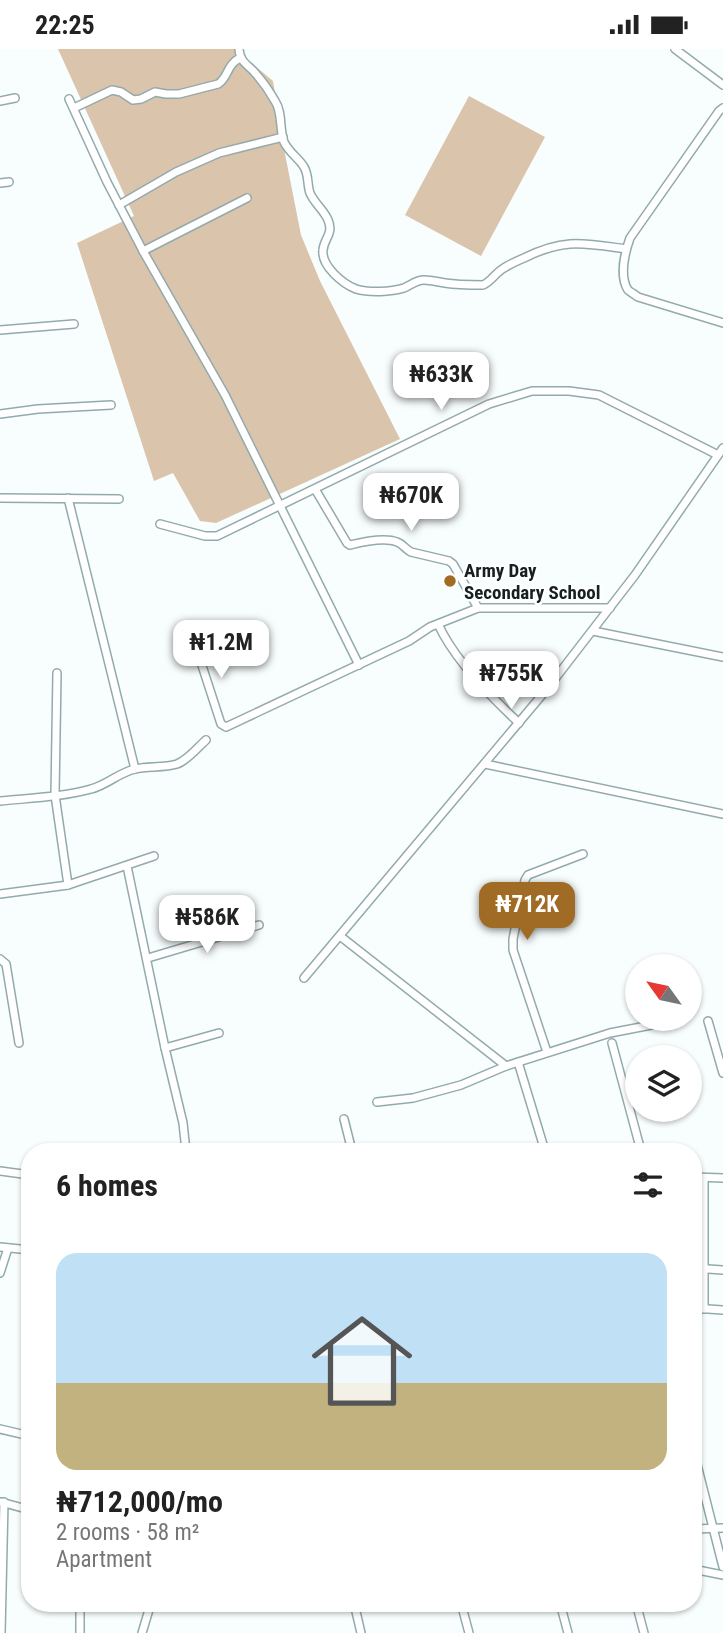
<!DOCTYPE html>
<html lang="en">
<head>
<meta charset="utf-8">
<style>
  body { margin:0; font-family:"Roboto Condensed",sans-serif; background:#f6f6f6; color:#222; height:100vh; display:flex; flex-direction:column; font-size:26px; white-space:nowrap }
  * { box-sizing:border-box; margin:0 }
  p { font-size:23px; color:#767676 }
  .icon { flex:none; width:38px; height:38px; fill:none; stroke:currentColor; stroke-width:2; stroke-linecap:round; stroke-linejoin:round }
  .map { position:relative; flex:1; overflow:hidden }
  .side { position:absolute; left:21px; top:1094px; width:681px; height:469px; display:flex; flex-direction:column; background:#fff; border-radius:28px; box-shadow:0 2px 5px #0004 }
  .side>* { flex:none }
  .needle { width:46px; rotate:303deg }
  .buttons { position:absolute; left:625px; top:905px; display:grid; gap:14px }
  .buttons a { display:grid; place-items:center; width:77px; height:77px; border-radius:50%; background:#fff; box-shadow:0 2px 5px #0004; font-size:35px }
  .price { position:absolute; translate:-50% -60px; padding:0 16px; border-radius:14px; background:#fff; color:#222; font-size:23px; line-height:46px; filter:drop-shadow(0 2px 4px #0008) }
  .price::after { content:''; position:absolute; left:50%; top:42px; width:21px; height:16px; margin-left:-10px; background:inherit; clip-path:polygon(0 0,100% 0,50% 100%) }
  .price.selected { background:#a06b24; color:#fff }
  ul { padding:0; list-style:none }
  li { display:grid; align-content:center; gap:14px; height:371px; padding:0 35px }
  li span { display:grid; place-items:center; height:217px; border-radius:21px; color:#555 }
  li>.icon { margin-inline-start:auto }
  span .icon { width:126px; height:126px; fill:#fffc; stroke-width:1 }
  li b { font-size:30px }
  h2 { display:flex; justify-content:space-between; align-items:center; height:84px; padding:0 35px; font-size:30px }
  .status { display:flex; justify-content:space-between; align-items:center; height:49px; padding:0 35px; background:#fff; direction:ltr }
  .status svg { height:19px; fill:currentColor }
  .map>svg:first-child { display:block }
  .green { fill:#dac4ac }
  .lines { fill:none; stroke-linecap:round; stroke-linejoin:round }
  .minor-casing { stroke:#93aaad; stroke-width:10 }
  .minor { stroke:#fff; stroke-width:7 }
  .poi-dot { fill:#a06b24; stroke:#fff; stroke-width:2.5 }
  .labels { text-anchor:middle; dominant-baseline:central; stroke-width:5; stroke-linejoin:round; paint-order:stroke }
  .poi-label { font-size:19px; font-weight:bold; fill:#171f21; stroke:#fff; text-anchor:start }
</style>
</head>
<body>
<div class="status"><b>22:25</b><svg viewBox="0 0 49 12"><path d="M0 12V9h3v3zM5 12V6h3v6zM10 12V3h3v9zM15 12V0h3v12zM26 1h20v11H26zM47 4h2v5h-2z"/></svg></div>
<div class="map">
<svg width="723" height="1584" viewBox="0 0 723 1584">
  <rect width="100%" height="100%" fill="#f8fdfd"/>
  <g class="green">
    <path d="M58,0H235L273,32L285,105L301,186L320,232L400,390L216,474L200,472L173,424L154,432L77,194L134,167Z"/>
    <path d="M469,47L545,88L481,207L405,166Z"/>
  </g>
  <g class="lines">
    <g class="minor-casing">
      <g id="minor">
        <path d="M239,0C240,14 249,16 256,25C263,33 270,43 275,52C283,64 279,80 284,93C290,105 299,109 304,118C309,126 307,136 310,144C314,154 324,161 328,171C334,185 324,189 323,201C321,217 343,235 356,240C369,244 391,243 404,239C411,236 416,231 424,231C431,231 438,233 445,234C457,236 470,236 483,236C492,232 495,224 504,219C510,215 517,212 524,209C564,189 583,194 626,200"/>
        <path d="M675,0L723,36"/>
        <path d="M69,50L107,133L143,202L225,346L359,616"/>
        <path d="M0,52L15,49"/>
        <path d="M74,59L112,41L121,43L133,51L141,50L155,43L166,45H179L218,35C229,28 226,16 240,9"/>
        <path d="M723,59L719,62L630,189C625,203 619,227 628,241C629,242 637,247 638,248L723,274"/>
        <path d="M0,134L9,133"/>
        <path d="M119,156L176,123L219,104L283,88"/>
        <path d="M143,202L247,149"/>
        <path d="M0,281L74,275"/>
        <path d="M0,365L38,360L111,356"/>
        <path d="M315,440L347,494L350,496C362,493 385,488 397,493C403,495 405,500 411,503L449,512L453,515L478,559"/>
        <path d="M0,449L119,450"/>
        <path d="M68,449L135,720"/>
        <path d="M160,475L205,487H217L489,355L532,342H569L599,346L718,406"/>
        <path d="M438,575C454,610 491,648 519,674"/>
        <path d="M593,582L723,608"/>
        <path d="M196,598L221,675L226,678L409,592L430,578L478,559H610"/>
        <path d="M57,624L55,746L68,836"/>
        <path d="M485,715L723,765"/>
        <path d="M0,752C30,749 62,748 91,740C107,736 118,724 135,720C148,717 164,719 177,715C188,711 198,698 206,691"/>
        <path d="M127,817L165,999L183,1074L186,1102"/>
        <path d="M0,845L68,836L154,807"/>
        <path d="M340,887L506,1017"/>
        <path d="M148,909L259,876"/>
        <path d="M0,910L6,915L19,994"/>
        <path d="M304,929L547,640L635,526L723,399"/>
        <path d="M708,972L723,1024"/>
        <path d="M612,994L641,1102"/>
        <path d="M165,999L219,984"/>
        <path d="M547,1003L513,901V890L525,831L528,826L583,805"/>
        <path d="M518,1013L545,1102"/>
        <path d="M377,1053L413,1049L461,1036L506,1017L610,984L672,972"/>
        <path d="M344,1070L352,1102"/>
        <path d="M0,1122L30,1126"/>
        <path d="M693,1128L723,1129"/>
        <path d="M0,1198L30,1201"/>
        <path d="M693,1219L723,1221"/>
        <path d="M0,1224L8,1199"/>
        <path d="M693,1259L723,1261"/>
        <path d="M704,1260V1129"/>
        <path d="M0,1380L30,1387"/>
        <path d="M693,1400L723,1518"/>
        <path d="M1,1453L30,1461"/>
        <path d="M693,1480L723,1479"/>
        <path d="M693,1520L723,1526"/>
        <path d="M80,1554V1584"/>
        <path d="M354,1554L361,1584"/>
        <path d="M461,1554L469,1584"/>
        <path d="M560,1554L568,1584"/>
        <path d="M636,1554L644,1584"/>
        <path d="M1,1584L4,1453"/>
        <path d="M142,1584L151,1554"/>
      </g>
    </g>
    <use href="#minor" class="minor"/>
  </g>
  <circle class="poi-dot" cx="450" cy="532" r="7"/>
  <g class="labels">
    <g class="poi-label">
      <text x="464" y="521">Army Day<tspan x="464" dy="22">Secondary School</tspan></text>
    </g>
  </g>
</svg>
<div class="buttons">
<a><svg class="needle" viewBox="-14 -14 28 28"><path d="M0-13l5 13h-10z" fill="#e53935"/><path d="M0 13l5-13h-10z" fill="#767676"/></svg></a>
<a><svg class="icon" aria-label="layers" viewBox="0 0 24 24"><path d="M12 4l9 5-9 5-9-5zM3 14l9 5 9-5"/></svg></a>
</div>
<b class="price" style="left:441px;top:363px">₦633K</b>
<b class="price" style="left:411px;top:484px">₦670K</b>
<b class="price" style="left:221px;top:631px">₦1.2M</b>
<b class="price" style="left:511px;top:662px">₦755K</b>
<b class="price selected" style="left:527px;top:893px">₦712K</b>
<b class="price" style="left:207px;top:906px">₦586K</b>
<section class="side">
<h2>6 homes<svg class="icon" aria-label="filters" viewBox="0 0 24 24"><path d="M4 7h16M4 17h16"/><circle cx="9" cy="7" r="2"/><circle cx="15" cy="17" r="2"/></svg></h2>
<ul>
<li><span style="background:linear-gradient(#bfe0f5 60%,#c2b280 0)"><svg class="icon" aria-label="home" viewBox="0 0 24 24"><path d="M3 11l9-7 9 7M6 9v11h12V9"/></svg></span><div><b>₦712,000/mo</b><p>2 rooms · 58 m²</p><p>Apartment</p></div></li>
</ul>
</section>
</div>
</body>
</html>
